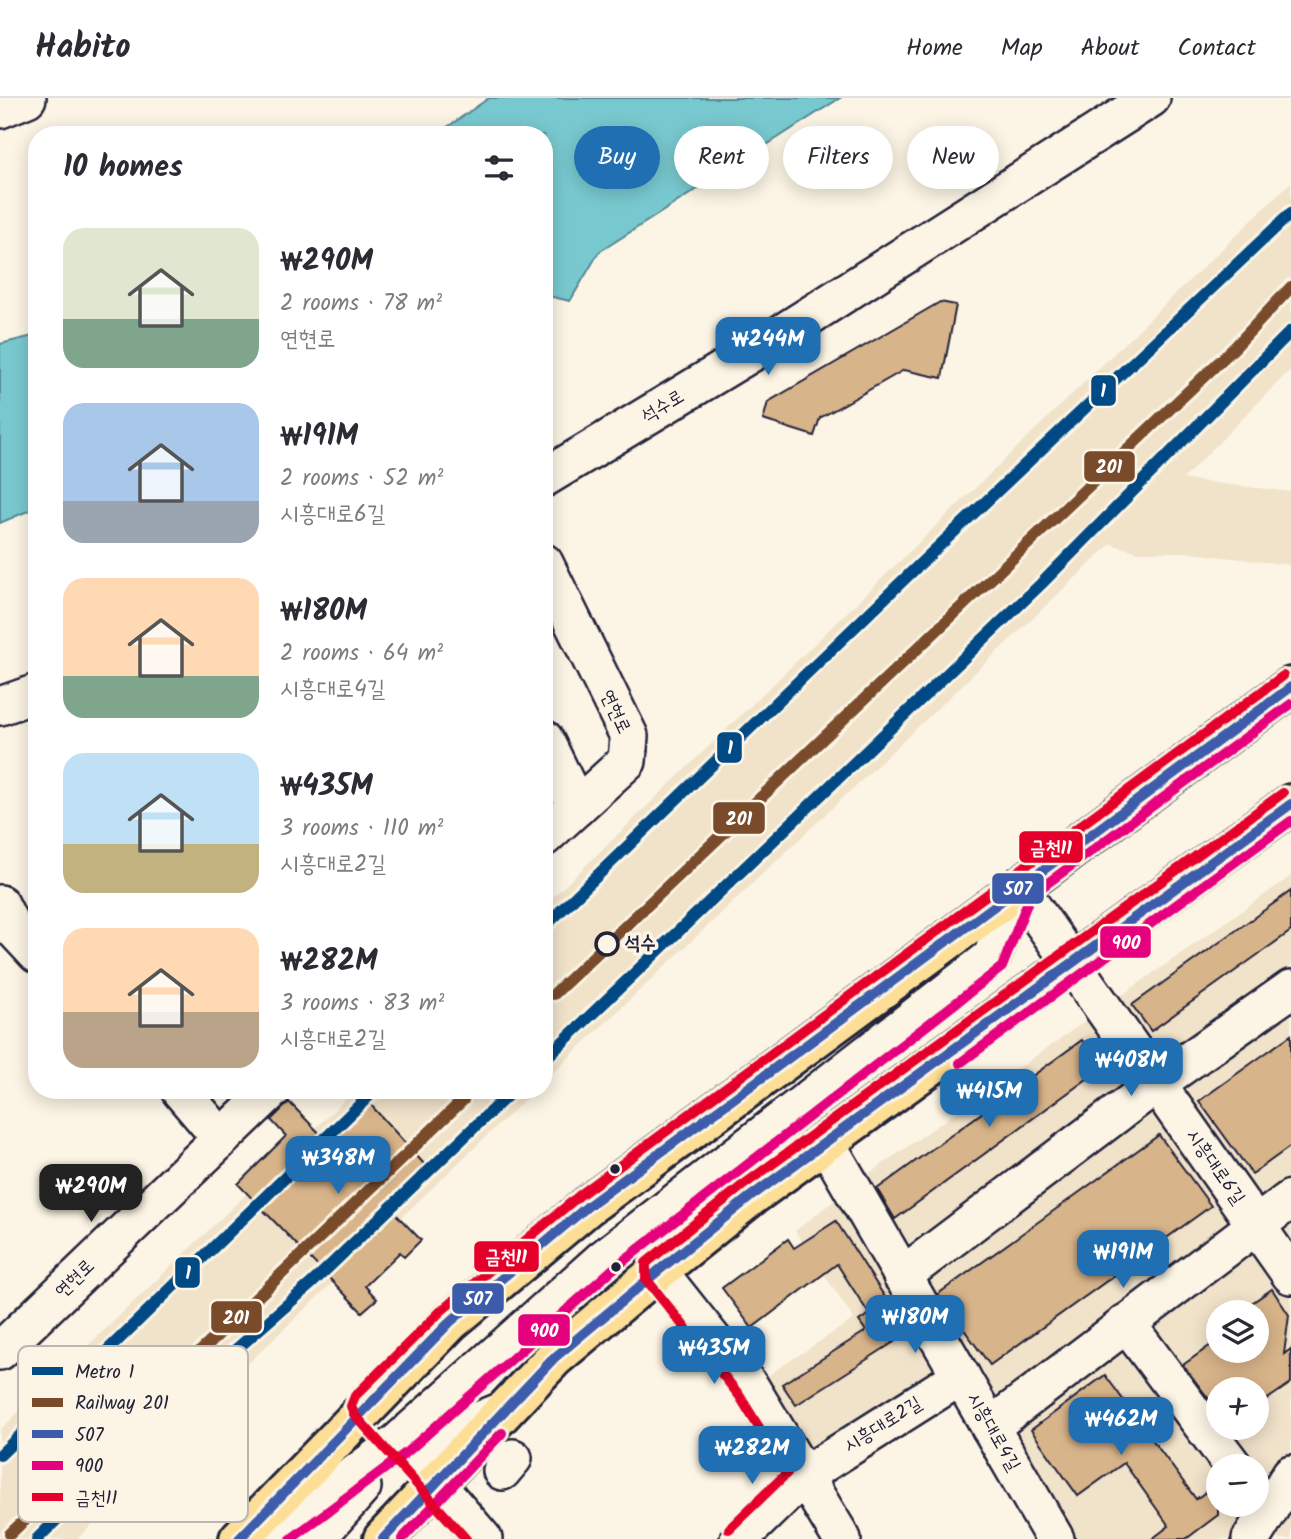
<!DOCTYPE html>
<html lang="en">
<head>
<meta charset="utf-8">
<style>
  body { margin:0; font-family:Kalam,"Poor Story",sans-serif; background:#f2f2f3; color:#2b2b33; height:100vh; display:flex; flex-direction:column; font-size:26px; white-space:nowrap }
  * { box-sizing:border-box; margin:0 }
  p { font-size:23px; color:#7c7c81 }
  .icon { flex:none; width:38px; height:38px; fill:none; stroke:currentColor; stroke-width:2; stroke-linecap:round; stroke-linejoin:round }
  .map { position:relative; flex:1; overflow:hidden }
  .sheet { position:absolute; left:28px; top:28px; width:525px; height:973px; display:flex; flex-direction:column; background:#fff; border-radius:28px; box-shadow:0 4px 18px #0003 }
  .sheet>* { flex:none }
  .banner { position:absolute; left:574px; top:28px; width:611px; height:63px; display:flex; gap:14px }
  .fabs { position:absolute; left:1206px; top:1202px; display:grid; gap:14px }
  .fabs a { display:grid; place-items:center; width:63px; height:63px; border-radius:50%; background:#fff; box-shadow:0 4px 18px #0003; font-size:35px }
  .price { position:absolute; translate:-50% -60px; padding:0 16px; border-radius:14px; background:#1f6fb2; color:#fff; font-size:23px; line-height:46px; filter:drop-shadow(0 2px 4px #0008) }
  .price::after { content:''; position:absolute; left:50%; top:42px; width:21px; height:16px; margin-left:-10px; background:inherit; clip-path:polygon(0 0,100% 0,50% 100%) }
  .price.active { background:#222; color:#fff }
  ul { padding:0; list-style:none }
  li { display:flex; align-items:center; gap:21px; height:175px; padding:0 35px }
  li span { display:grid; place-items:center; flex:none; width:196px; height:140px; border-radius:21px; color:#555 }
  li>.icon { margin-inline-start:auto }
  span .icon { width:84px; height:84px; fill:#fffc; stroke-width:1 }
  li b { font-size:30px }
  h2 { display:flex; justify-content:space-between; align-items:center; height:84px; padding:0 35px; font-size:30px }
  .tag { padding:0 24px; border-radius:32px; background:#fff; box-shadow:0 4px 18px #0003; font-size:24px; line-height:63px }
  .tag.active { background:#1f6fb2; color:#fff }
  header { display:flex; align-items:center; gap:42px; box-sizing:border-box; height:98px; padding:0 35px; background:#fff; border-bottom:2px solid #e1e1e2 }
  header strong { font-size:33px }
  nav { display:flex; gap:38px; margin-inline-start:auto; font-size:24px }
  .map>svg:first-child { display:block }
  .built { fill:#f1e2ca; fill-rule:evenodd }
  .water { fill:#78c9cf; stroke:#568694; stroke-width:2 }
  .building { fill:#d8b48a; stroke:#22223b; stroke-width:2 }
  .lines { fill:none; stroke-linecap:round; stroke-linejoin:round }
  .minor-casing { stroke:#22223b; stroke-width:42 }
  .major-casing { stroke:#22223b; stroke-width:44 }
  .minor { stroke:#fcf5e5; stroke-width:37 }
  .major { stroke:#fcde96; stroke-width:38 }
  .bus-1-casing { stroke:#fcf5e5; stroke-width:16 }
  .bus-2-casing { stroke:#fcf5e5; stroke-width:16 }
  .bus-3-casing { stroke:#fcf5e5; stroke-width:16 }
  .bus-1 { stroke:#3d5bab; stroke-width:10 }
  .bus-2 { stroke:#e5007d; stroke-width:10 }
  .bus-3 { stroke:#e4002b; stroke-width:10 }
  .rail-1-casing { stroke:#fcf5e5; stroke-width:18 }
  .rail-1 { stroke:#7a4b2a; stroke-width:12 }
  .metro-1-casing { stroke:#fcf5e5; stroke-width:18 }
  .metro-1 { stroke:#004a85; stroke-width:12 }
  .stop-dot { fill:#fcf5e5; stroke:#22223b; stroke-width:3.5 }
  .bus-dot { fill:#22223b; stroke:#fcf5e5; stroke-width:2.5 }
  .labels { text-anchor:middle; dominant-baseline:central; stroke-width:7; stroke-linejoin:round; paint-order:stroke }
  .street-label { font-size:19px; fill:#22223b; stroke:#fcf5e5 }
  .stop-label { font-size:19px; font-weight:bold; fill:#22223b; stroke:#fcf5e5; text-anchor:start }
  .key { fill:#fcf5e5; stroke:#bbb6b2; stroke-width:2 }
  .key-label { font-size:19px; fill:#22223b }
  .line-badge { stroke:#fcf5e5; stroke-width:2.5 }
  .badge-label { font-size:19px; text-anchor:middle; font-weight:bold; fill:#fff }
</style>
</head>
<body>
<header>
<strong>Habito</strong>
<nav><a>Home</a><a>Map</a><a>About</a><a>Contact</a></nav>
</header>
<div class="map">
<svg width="1291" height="1441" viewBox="0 0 1291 1441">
  <rect width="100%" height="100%" fill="#fcf5e5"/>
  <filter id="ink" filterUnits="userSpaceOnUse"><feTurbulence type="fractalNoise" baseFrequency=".0143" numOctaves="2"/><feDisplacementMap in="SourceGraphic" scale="14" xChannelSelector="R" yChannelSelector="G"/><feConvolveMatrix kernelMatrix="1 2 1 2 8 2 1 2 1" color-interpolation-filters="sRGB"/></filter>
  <g filter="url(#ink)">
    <g class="built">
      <path d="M1291,84V271L1183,381L1291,394V467L1183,454H1138L1111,446L544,983V808Z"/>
      <path d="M1291,778V1441H1055L961,1278L805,1377L750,1289L854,1221L795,1133L860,1082ZM1218,1214H1256V1253H1218ZM1218,1292H1256V1330H1218ZM1218,1368H1256V1407H1218Z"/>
      <path d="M355,992H535L154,1355L157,1366L77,1441H0V1332Z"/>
    </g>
    <g class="water">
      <path d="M489,0H840L599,154L570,203L544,197V37H436Z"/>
      <path d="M37,237V409L0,425V246Z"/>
    </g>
    <g class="building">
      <path d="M940,204L956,207L942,280L904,272L820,320L814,338L763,322L768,304Z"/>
      <path d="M1291,793V833L1151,933L1132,907Z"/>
      <path d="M1291,937V1048L1252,1076L1199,1003Z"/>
      <path d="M1082,942L1102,970L895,1121L877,1091Z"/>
      <path d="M289,1004L330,1046L370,1006L425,1067L385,1105L421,1142L404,1159L400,1154L365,1188L377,1201L362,1214L238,1086L286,1038L271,1022Z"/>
      <path d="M1159,1037L1211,1108L990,1267L938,1196Z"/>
      <path d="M836,1123L908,1235L796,1307L782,1286L866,1233L859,1223L869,1216L837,1166L752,1230L722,1190L788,1141L794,1150Z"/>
      <path d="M1272,1191L1289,1217L1284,1256L1291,1251V1285L1256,1309V1292H1218V1313L1183,1267L1218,1242V1253H1256V1214H1239Z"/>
      <path d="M1105,1277L1196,1401L1218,1385V1417L1186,1441H1152L1169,1428L1124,1365L1078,1398L1031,1332Z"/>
    </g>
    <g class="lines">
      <g class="minor-casing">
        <g id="minor">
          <path d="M0,11L27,0"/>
          <path d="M544,380L756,252L1151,0"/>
          <path d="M544,465L629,638L627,663L544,739"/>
          <path d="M0,608L37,595"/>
          <path d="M544,641L577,709"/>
          <path d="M1018,789L1291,1177"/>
          <path d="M0,806L11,828L37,856"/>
          <path d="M180,992L221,1040"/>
          <path d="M826,1045L1055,1441"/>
          <path d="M658,1173L750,1289L842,1441"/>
          <path d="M902,1178L1156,986L1291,891"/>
          <path d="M1126,1225L1233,1368"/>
          <path d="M0,1253L272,992"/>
          <path d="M990,1329L1291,1101"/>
          <path d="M403,1354L505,1312"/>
          <path d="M416,1363L483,1441"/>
          <path d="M502,1373L513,1360"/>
          <path d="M268,1441L398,1344L604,1160L992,859L1018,789"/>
          <path d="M316,1441L362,1389"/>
          <path d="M739,1441L805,1377L961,1278"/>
          <path d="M1251,1441L1291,1376"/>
        </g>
      </g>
      <g class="major-casing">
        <g id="major">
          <path d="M239,1441L450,1224L588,1108L1291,589"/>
          <path d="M383,1441L554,1260L658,1173L750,1099L1291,706"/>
        </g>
      </g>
      <use href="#minor" class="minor"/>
      <use href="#major" class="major"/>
      <g class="bus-1-casing">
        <g id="bus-1">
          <path d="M239,1441L450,1224L588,1108L1291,589"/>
          <path d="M383,1441L554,1260L658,1173L750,1099L1291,706"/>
        </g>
      </g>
      <g class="bus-2-casing">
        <g id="bus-2">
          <path d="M960,965L1291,723"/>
          <path d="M291,1441L407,1354L613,1171L1002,869L1030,798L1291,606"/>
          <path d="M402,1441L502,1335"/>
        </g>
      </g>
      <g class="bus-3-casing">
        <g id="bus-3">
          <path d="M729,1431L787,1375L739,1297L646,1181V1165L742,1088L1283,695"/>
          <path d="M466,1441L354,1316L351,1308L355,1298L441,1213L580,1097L1283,578"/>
        </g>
      </g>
      <use href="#bus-1" class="bus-1"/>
      <use href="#bus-2" class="bus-2"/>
      <use href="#bus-3" class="bus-3"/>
      <g class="rail-1-casing">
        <g id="rail-1">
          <path d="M554,896L1235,249L1291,189"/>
          <path d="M10,1436L463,1002"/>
        </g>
      </g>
      <use href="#rail-1" class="rail-1"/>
      <g class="metro-1-casing">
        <g id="metro-1">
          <path d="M544,829L920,466L1291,115"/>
          <path d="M544,962L1041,486L1291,233"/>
          <path d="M0,1357L375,992"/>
          <path d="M37,1441L178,1302L312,1185L513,992"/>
        </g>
      </g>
      <use href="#metro-1" class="metro-1"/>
    </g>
  </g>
  <circle class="stop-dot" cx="607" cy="846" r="11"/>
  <g class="bus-dot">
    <circle cx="615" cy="1071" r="6"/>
    <circle cx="616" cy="1169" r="6"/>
  </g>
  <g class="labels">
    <g class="street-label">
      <text transform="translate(663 309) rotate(-31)">석수로</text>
      <text transform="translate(615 614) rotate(65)">연현로</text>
      <text transform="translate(1215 1069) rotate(55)">시흥대로6길</text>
      <text transform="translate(75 1181) rotate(-44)">연현로</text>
      <text transform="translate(883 1327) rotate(-32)">시흥대로2길</text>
      <text transform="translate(993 1334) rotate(60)">시흥대로4길</text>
    </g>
    <g class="stop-label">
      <text x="625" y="846">석수</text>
    </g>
  </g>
  <rect x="18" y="1248" width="230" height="176" rx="10" class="key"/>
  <rect x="32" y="1269" width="31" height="8" fill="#004a85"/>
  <rect x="32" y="1300" width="31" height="9" fill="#7a4b2a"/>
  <rect x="32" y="1332" width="31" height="8" fill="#3d5bab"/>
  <rect x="32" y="1363" width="31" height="9" fill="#e5007d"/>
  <rect x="32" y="1395" width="31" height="8" fill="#e4002b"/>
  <g class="key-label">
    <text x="75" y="1280">Metro 1</text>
    <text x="75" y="1311">Railway 201</text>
    <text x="75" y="1343">507</text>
    <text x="75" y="1374">900</text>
    <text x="75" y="1406">금천11</text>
  </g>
  <g class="line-badge">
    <rect x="1090" y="276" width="27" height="33" rx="7" fill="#004a85"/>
    <rect x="1083" y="352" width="53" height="33" rx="7" fill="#7a4b2a"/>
    <rect x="716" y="633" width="27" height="33" rx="7" fill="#004a85"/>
    <rect x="712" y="703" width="54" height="34" rx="7" fill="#7a4b2a"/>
    <rect x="1018" y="732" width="66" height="34" rx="7" fill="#e4002b"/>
    <rect x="991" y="774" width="54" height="33" rx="7" fill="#3d5bab"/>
    <rect x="1099" y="827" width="53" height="34" rx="7" fill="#e5007d"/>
    <rect x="473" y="1142" width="67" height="33" rx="7" fill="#e4002b"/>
    <rect x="174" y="1158" width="27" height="33" rx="7" fill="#004a85"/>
    <rect x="451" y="1184" width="54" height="33" rx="7" fill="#3d5bab"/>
    <rect x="210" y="1202" width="53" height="34" rx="7" fill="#7a4b2a"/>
    <rect x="517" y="1215" width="54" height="34" rx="7" fill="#e5007d"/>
  </g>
  <g class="badge-label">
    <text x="1103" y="299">1</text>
    <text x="1109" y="375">201</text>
    <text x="730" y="656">1</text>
    <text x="739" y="727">201</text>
    <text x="1051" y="756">금천11</text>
    <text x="1018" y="797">507</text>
    <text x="1126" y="851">900</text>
    <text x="506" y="1165">금천11</text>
    <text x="188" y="1181">1</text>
    <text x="478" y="1207">507</text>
    <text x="236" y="1226">201</text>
    <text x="544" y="1239">900</text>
  </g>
</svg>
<div class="fabs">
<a><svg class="icon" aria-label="layers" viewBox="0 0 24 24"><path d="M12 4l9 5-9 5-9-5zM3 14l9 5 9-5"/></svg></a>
<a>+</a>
<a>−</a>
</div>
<b class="price" style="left:768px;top:279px">₩244M</b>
<b class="price" style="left:1131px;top:1000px">₩408M</b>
<b class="price" style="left:989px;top:1031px">₩415M</b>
<b class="price" style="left:338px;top:1098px">₩348M</b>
<b class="price active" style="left:91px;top:1126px">₩290M</b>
<b class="price" style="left:1123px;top:1192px">₩191M</b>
<b class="price" style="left:915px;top:1257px">₩180M</b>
<b class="price" style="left:714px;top:1288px">₩435M</b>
<b class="price" style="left:1121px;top:1359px">₩462M</b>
<b class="price" style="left:752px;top:1388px">₩282M</b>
<div class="banner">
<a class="tag active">Buy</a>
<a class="tag">Rent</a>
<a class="tag">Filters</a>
<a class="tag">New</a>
</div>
<section class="sheet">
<h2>10 homes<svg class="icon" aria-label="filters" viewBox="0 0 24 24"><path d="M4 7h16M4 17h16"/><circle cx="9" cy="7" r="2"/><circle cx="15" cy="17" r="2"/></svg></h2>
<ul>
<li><span style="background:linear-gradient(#dfe7d0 65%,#7fa58c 0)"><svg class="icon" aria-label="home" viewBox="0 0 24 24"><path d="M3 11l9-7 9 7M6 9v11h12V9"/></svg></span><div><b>₩290M</b><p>2 rooms · 78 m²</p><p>연현로</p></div></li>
<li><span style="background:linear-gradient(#a9c7e8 70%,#9aa5b1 0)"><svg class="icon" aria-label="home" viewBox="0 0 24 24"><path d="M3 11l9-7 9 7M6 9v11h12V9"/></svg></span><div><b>₩191M</b><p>2 rooms · 52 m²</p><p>시흥대로6길</p></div></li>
<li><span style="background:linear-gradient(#ffd9b3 70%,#7fa58c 0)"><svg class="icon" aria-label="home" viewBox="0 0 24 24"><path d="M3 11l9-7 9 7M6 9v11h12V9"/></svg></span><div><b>₩180M</b><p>2 rooms · 64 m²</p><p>시흥대로4길</p></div></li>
<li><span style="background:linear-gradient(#bfe0f5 65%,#c2b280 0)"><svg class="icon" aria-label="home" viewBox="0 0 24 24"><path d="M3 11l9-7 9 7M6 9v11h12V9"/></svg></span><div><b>₩435M</b><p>3 rooms · 110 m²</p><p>시흥대로2길</p></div></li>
<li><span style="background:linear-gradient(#ffd9b3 60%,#b9a48a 0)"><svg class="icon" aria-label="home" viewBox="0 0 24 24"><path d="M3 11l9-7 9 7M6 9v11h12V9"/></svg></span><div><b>₩282M</b><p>3 rooms · 83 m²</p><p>시흥대로2길</p></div></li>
</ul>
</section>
</div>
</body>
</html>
